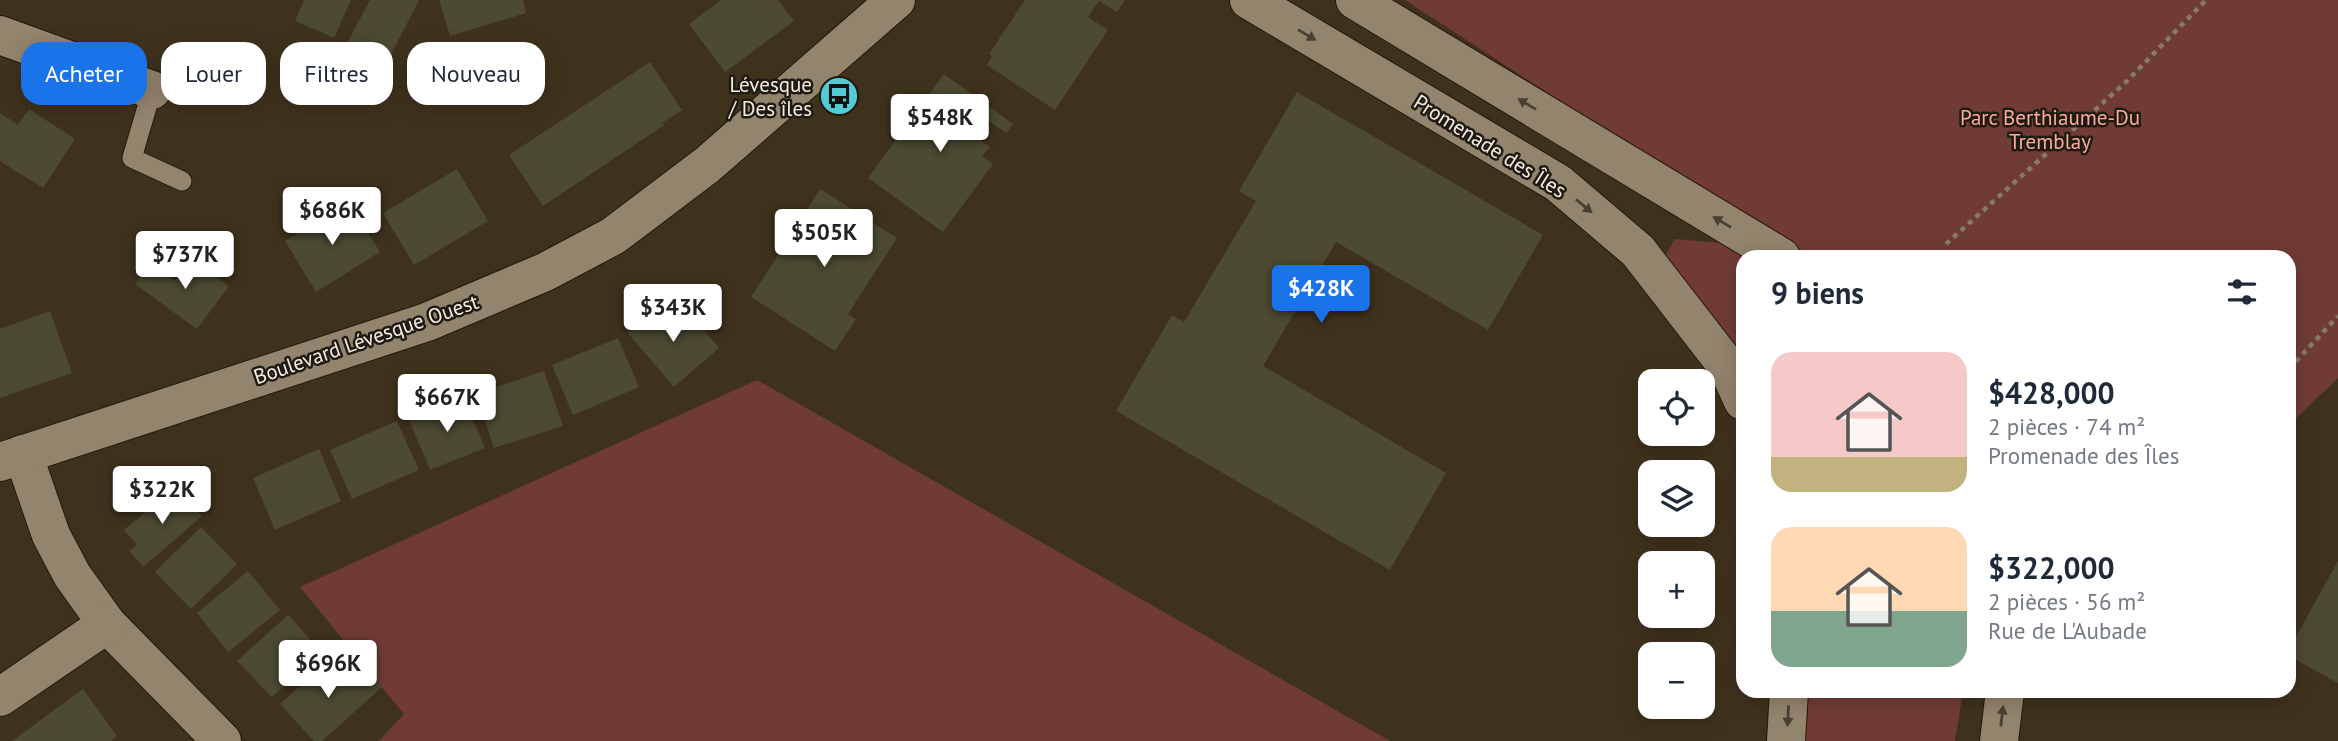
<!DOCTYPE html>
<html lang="fr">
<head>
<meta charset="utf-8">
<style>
  body { margin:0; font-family:"PT Sans",sans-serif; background:#f6f6f7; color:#1f2937; height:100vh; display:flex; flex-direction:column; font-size:26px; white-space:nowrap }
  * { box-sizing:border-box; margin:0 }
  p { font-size:23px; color:#747a83 }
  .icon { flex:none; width:38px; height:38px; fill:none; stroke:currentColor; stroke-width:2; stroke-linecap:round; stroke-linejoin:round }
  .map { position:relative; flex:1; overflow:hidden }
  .panel { position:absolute; left:1736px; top:250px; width:560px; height:448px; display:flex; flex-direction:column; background:#fff; border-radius:21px; box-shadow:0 4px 18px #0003 }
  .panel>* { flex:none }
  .banner { position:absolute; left:21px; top:42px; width:665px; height:63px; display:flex; gap:14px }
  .fabs { position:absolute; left:1638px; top:369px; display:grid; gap:14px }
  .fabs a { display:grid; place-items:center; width:77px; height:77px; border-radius:14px; background:#fff; box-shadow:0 4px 18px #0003; font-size:35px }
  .price { position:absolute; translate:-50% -60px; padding:0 16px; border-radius:7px; background:#fff; color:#222; font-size:23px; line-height:46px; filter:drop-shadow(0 2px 4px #0008) }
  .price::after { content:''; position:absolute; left:50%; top:42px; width:21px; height:16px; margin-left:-10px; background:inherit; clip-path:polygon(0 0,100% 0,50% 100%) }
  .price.current { background:#1a73e8; color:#fff }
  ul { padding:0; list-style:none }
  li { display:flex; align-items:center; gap:21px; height:175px; padding:0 35px }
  li span { display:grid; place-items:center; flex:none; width:196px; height:140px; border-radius:21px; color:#555 }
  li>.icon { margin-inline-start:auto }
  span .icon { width:84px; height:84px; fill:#fffc; stroke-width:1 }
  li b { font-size:30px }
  h2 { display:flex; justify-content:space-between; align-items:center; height:84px; padding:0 35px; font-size:30px }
  .chip { padding:0 24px; border-radius:21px; background:#fff; box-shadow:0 4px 18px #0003; font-size:24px; line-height:63px }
  .chip.current { background:#1a73e8; color:#fff }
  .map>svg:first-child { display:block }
  .green { fill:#713b35 }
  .building { fill:#4c4a32 }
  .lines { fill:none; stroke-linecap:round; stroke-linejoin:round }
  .lane-casing { stroke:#251905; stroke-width:21 }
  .street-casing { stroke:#251905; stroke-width:40 }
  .secondary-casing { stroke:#251905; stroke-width:40 }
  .path { stroke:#867b6a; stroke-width:4.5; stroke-dasharray:5 5; stroke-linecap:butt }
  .lane { stroke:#93846d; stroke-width:19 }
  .street { stroke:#93846d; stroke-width:38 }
  .secondary { stroke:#93846d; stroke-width:38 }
  .oneway { fill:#484032 }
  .labels { text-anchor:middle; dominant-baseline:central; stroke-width:5; stroke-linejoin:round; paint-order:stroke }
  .poi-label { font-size:21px; fill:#f5ede1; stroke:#201b12; text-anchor:end }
  .park-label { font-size:21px; fill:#fda99e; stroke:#201b12 }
  .street-label { font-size:21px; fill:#f5ede1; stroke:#201b12 }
</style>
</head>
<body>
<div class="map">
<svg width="2338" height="741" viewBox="0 0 2338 741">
  <rect width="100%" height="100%" fill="#3f321d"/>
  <g class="green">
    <path d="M1405,0H2338V378L2289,425V257H1800Z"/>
    <path d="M1675,239L1733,244L1750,257H1743V365L1662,261Z"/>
    <path d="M757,380L1390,741H379L404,714L300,587Z"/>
    <path d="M1805,691H1963L1955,741H1802Z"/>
  </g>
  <g class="building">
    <path d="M304,0H351L334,38L295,21Z"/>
    <path d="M370,0H419L386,64L347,43Z"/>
    <path d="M439,0H523L526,13L450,36Z"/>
    <path d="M721,0H778L794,21L725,72L689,24Z"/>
    <path d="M1025,0H1125L1117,12L1099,1L1088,17L1108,30L1055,110L987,65L992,56L989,54Z"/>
    <path d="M650,62L682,110L662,123L664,125L543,206L509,155Z"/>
    <path d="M944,74L1013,124L1006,133L989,121L977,138L990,147L982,156L993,164L943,232L868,178Z"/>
    <path d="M1297,92L1543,235L1488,330L1336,242L1263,366L1446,473L1390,570L1116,411L1172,315L1184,322L1256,201L1239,191Z"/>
    <path d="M29,109L75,139L43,188L0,161V113L18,125Z"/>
    <path d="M457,169L488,221L414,265L383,213Z"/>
    <path d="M820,189L897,238L848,314L856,319L835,351L751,297Z"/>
    <path d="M348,202L380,252L316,292L285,241Z"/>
    <path d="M192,258L229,286L197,329L135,284L151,263L175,281Z"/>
    <path d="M660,305L676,323L689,313L719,348L674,387L628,333Z"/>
    <path d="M50,311L72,373L0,398V329Z"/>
    <path d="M618,338L639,387L573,415L552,365Z"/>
    <path d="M544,371L563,426L494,448L476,394Z"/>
    <path d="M464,398L485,448L430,470L409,420Z"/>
    <path d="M397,421L419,470L352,499L330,450Z"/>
    <path d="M319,449L341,501L275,530L253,478Z"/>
    <path d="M177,486L202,516L143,567L129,551L137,545L124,530Z"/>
    <path d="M201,527L237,564L191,609L155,572Z"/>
    <path d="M2338,561V683L2289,656V649Z"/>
    <path d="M248,571L280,610L228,652L197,613Z"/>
    <path d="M288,615L322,652L272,697L237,661Z"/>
    <path d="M330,659L352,685L368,670L383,686L322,741H314L280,704Z"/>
    <path d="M83,689L117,736L111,741H12Z"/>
  </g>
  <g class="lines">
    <g class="lane-casing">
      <path id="lane" d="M152,90L132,158L182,181"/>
    </g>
    <g class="street-casing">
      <g id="street">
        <path d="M1249,0L1558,183L1638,251L1727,366L1743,401"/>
        <path d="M1355,0L1781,257"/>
        <path d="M0,35L152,90"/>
        <path d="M23,454L51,535L72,575L107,624L222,741"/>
        <path d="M0,697L107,624"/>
        <path d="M1786,741L1789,691"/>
        <path d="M1999,741L2005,691"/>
      </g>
    </g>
    <g class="secondary-casing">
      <path id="secondary" d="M0,462L427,322L545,272L613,236L707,165L896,0"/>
    </g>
    <g class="path">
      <path d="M1946,244L2126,82L2206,0"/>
      <path d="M2289,369L2338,316"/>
    </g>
    <use href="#lane" class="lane"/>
    <use href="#street" class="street"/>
    <use href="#secondary" class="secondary"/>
  </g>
  <defs><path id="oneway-solid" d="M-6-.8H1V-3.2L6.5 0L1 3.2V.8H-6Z" transform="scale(1.75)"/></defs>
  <g class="oneway">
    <use href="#oneway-solid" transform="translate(1307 35) rotate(31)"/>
    <use href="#oneway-solid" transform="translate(1527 104) rotate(-149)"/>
    <use href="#oneway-solid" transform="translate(1584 206) rotate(40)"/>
    <use href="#oneway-solid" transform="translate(1722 222) rotate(-149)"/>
    <use href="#oneway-solid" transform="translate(1788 716) rotate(93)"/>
    <use href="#oneway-solid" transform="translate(2002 716) rotate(-83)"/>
  </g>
  <defs>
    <g id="bus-disc" transform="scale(2.0125)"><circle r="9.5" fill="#52cbd7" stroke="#201b12"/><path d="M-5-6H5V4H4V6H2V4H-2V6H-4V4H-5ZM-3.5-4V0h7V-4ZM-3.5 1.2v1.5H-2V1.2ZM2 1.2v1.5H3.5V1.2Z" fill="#111"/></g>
  </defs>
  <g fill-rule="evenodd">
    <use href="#bus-disc" x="839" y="96"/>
  </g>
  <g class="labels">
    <g class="poi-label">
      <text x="812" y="84">Lévesque<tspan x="812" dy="24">/ Des îles</tspan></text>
    </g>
    <g class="park-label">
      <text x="2050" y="117">Parc Berthiaume-Du<tspan x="2050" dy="24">Tremblay</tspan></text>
    </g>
    <g class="street-label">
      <text transform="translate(1490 146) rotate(32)">Promenade des Îles</text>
      <text transform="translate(366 339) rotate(-19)">Boulevard Lévesque Ouest</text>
    </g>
  </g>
</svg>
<div class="fabs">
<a><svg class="icon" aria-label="locate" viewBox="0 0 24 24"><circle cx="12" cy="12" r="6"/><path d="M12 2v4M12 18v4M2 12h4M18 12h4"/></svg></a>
<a><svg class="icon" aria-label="layers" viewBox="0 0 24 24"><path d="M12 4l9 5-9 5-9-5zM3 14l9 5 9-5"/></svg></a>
<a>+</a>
<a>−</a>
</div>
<b class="price" style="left:940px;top:154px">$548K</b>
<b class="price" style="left:332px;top:247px">$686K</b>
<b class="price" style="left:824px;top:269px">$505K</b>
<b class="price" style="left:185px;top:291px">$737K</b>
<b class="price current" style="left:1321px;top:325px">$428K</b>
<b class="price" style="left:673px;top:344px">$343K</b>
<b class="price" style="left:447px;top:434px">$667K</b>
<b class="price" style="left:162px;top:526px">$322K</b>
<b class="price" style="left:328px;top:700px">$696K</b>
<div class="banner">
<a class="chip current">Acheter</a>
<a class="chip">Louer</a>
<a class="chip">Filtres</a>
<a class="chip">Nouveau</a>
</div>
<section class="panel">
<h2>9 biens<svg class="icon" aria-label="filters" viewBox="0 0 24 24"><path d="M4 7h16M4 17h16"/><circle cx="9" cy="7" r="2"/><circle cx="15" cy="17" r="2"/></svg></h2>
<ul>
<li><span style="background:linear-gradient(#f6c9c9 75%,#c2b280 0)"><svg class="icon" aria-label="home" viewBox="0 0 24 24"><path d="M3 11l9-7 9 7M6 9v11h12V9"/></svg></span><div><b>$428,000</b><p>2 pièces · 74 m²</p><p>Promenade des Îles</p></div></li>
<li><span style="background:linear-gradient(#ffd9b3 60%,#7fa58c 0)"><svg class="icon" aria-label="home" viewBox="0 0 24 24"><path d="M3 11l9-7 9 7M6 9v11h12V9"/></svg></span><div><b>$322,000</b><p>2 pièces · 56 m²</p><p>Rue de L'Aubade</p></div></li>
</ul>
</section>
</div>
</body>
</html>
